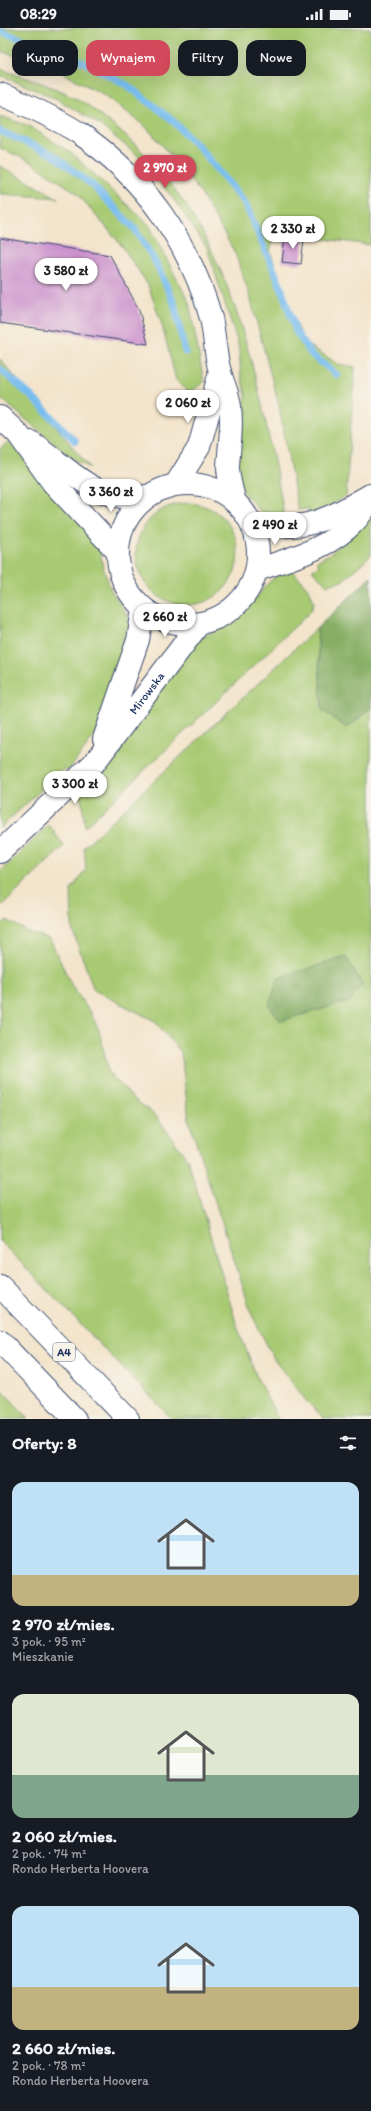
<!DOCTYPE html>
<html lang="pl">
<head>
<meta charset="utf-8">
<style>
  body { margin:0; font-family:Itim,sans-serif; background:#20242c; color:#f1f3f6; height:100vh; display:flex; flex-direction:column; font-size:15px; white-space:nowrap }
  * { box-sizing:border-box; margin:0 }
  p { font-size:13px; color:#9ea1a6 }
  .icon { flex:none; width:22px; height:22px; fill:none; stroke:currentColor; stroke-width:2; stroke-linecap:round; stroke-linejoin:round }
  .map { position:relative; height:1391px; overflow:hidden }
  .drawer { display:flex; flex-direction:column; background:#171b24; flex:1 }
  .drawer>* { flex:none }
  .banner { position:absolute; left:12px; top:12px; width:347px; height:36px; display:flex; gap:8px }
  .price { position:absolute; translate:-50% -34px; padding:0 9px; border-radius:14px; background:#fff; color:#222; font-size:13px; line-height:26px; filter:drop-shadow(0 1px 2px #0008) }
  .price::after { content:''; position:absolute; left:50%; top:24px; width:12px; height:9px; margin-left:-6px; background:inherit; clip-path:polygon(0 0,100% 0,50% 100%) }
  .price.selected { background:#d1495b; color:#fff }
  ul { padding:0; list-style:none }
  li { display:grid; align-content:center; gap:8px; height:212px; padding:0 12px }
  li span { display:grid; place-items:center; height:124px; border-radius:12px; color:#555 }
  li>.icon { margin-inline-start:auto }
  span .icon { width:72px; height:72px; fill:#fffc; stroke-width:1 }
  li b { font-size:17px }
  h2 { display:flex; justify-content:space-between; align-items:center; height:48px; padding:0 12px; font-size:17px }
  .tag { padding:0 14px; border-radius:12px; background:#171b24; box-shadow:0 4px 16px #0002; font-size:14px; line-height:36px }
  .tag.selected { background:#d1495b; color:#fff }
  .status { display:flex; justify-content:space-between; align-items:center; height:28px; padding:0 20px; background:#171b24; direction:ltr }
  .status svg { height:11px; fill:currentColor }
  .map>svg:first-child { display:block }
  .green { fill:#a8ca73; stroke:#627c68 }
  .forest { fill:#86ae65; stroke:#506e62 }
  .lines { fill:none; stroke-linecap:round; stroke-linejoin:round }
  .stream { stroke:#78bdef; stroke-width:7 }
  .building { fill:#cb92ce }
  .major-casing { stroke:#3b4a6e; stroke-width:24 }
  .highway-casing { stroke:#3b4a6e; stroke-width:24 }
  .major { stroke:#fff; stroke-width:22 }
  .highway { stroke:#fff; stroke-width:22 }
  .labels { text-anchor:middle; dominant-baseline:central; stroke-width:3.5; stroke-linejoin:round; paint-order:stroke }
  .shield { fill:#f7f3e8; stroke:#5d6a87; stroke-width:1 }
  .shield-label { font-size:11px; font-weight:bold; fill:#1b2f5e }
  .street-label { font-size:12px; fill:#1b2f5e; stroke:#f7f3e8 }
</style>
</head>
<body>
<div class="status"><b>08:29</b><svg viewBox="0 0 49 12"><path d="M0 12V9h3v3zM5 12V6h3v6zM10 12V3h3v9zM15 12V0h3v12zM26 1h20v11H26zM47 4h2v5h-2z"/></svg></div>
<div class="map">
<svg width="371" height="1391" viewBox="0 0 371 1391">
  <rect width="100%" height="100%" fill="#f7f3e8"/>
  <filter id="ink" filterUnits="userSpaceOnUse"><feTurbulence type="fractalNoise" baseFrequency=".025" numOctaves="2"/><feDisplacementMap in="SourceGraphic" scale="8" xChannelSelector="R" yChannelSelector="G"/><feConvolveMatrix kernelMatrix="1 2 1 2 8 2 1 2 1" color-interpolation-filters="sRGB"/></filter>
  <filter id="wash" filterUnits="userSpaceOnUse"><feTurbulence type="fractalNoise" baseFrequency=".012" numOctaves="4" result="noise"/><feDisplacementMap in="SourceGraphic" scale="16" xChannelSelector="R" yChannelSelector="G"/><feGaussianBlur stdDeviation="0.9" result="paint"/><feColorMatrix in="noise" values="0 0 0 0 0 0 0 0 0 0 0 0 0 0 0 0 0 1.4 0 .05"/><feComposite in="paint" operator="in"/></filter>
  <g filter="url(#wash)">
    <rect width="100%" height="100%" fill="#f3e4cb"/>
    <g class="green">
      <path d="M0,0H371V217L276,205L270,223L293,288L305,315L338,336L355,339L346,468L329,479L309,487L308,481L298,482L279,378L250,269L235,225L202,167L177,134L146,99L105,67L51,39L0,23Z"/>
      <path d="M0,41C27,50 57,59 81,73C92,79 101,88 110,95C205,169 239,274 264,386C271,421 280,455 284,490L261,484L244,465L239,453L237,438L246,367L241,349L239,319L207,220L175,173L142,131L100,97L57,71L0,47Z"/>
      <path d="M0,88L29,98L71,125L149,197L189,274L204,354L189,365L176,352L162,297L148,257L122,218L77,165L27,132L0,120Z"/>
      <path d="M0,138L58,170L0,166Z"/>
      <path d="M0,331L90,440L72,430L0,370Z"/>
      <path d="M9,413L92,509L100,522L103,539L111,562L128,589L131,610L95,707L69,742L64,741L0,800V421Z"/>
      <circle cx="187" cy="526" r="51"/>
      <path d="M371,489V527L342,553L327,557L312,542L319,538L317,533L331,525Z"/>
      <path d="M291,541L310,563L314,574L311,583L85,799L81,767C106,737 129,707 150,675C159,661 176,629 187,619C202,605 224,603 239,589C259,572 263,550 291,541Z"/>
      <path d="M317,600L322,682L347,700L371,680V1391H325L307,1374L275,1333L252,1287L189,1093L181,1025L155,993L94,962L72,901L71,862L86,841L84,819Z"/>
      <path d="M49,797L64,818L0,880V844Z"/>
      <path d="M7,892L28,904L50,911L72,958L90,984L99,1002L109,1045L134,1071L156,1088L188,1132L237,1298L258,1352L278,1391H172L0,1213V898Z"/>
      <path d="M0,1360L29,1391H0Z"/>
    </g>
    <g class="forest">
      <path d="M371,549V680L347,700L322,682L317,600Z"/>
      <path d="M346,929L362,956L350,973L281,993L269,978L278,950Z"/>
    </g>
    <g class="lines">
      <g class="stream">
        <path d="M0,3L77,31L127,57L172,92L199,119L245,175L281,259L296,304L312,327L337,347"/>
        <path d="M0,103L53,127L91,156L135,201L157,237L174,275L185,324"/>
        <path d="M0,341L32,369L75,413"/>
      </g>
    </g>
    <g id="blocks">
      <g class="building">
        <path d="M285,209L304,211L301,236L282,234Z"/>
        <path d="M0,210L110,227L139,282L148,316L0,295Z"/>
      </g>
    </g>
  </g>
  <g filter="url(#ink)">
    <use href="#blocks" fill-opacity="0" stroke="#3b4a6e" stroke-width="1"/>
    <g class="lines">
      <g class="major-casing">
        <g id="major">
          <path d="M0,66C27,77 54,89 79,105C144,149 190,215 211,290C215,308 215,327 220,344C223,356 229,366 230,379C233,399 229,419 228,439C228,449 232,461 234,472"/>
          <circle cx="188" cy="526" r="70"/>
          <path d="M176,456L199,419L220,344"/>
          <path d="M253,498C269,498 286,499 302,497C327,493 349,479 370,467"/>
          <path d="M257,542C291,530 329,521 355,493C361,487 366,478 371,471"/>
          <path d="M104,711L138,612L143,581"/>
          <path id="s1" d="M0,824L95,734L199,596"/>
        </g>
      </g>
      <g class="highway-casing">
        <g id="highway">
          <path d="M0,389L18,406L53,455L117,523"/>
          <path d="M31,414C59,432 87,465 122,469C130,470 139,469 147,468"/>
          <path d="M0,1258L128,1391"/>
          <path d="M0,1313L75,1391"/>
        </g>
      </g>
      <use href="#major" class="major"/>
      <use href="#highway" class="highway"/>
    </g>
  </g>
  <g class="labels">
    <rect class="shield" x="53" y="1315" width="22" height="18" rx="3"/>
    <g class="shield-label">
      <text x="64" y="1324">A4</text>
    </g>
    <g class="street-label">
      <text stroke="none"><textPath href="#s1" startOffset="217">Mirowska</textPath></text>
    </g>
  </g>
</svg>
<b class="price selected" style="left:165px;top:161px">2 970 zł</b>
<b class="price" style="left:293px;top:222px">2 330 zł</b>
<b class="price" style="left:66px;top:264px">3 580 zł</b>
<b class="price" style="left:188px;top:396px">2 060 zł</b>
<b class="price" style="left:111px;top:485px">3 360 zł</b>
<b class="price" style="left:275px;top:518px">2 490 zł</b>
<b class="price" style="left:165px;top:610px">2 660 zł</b>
<b class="price" style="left:75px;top:777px">3 300 zł</b>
<div class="banner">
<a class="tag">Kupno</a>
<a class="tag selected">Wynajem</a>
<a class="tag">Filtry</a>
<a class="tag">Nowe</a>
</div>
</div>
<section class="drawer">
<h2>Oferty: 8<svg class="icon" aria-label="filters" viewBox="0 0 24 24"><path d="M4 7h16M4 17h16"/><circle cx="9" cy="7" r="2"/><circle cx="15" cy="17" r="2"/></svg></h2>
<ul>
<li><span style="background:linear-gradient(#bfe0f5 75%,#c2b280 0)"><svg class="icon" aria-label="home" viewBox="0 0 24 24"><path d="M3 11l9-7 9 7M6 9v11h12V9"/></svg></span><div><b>2 970 zł/mies.</b><p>3 pok. · 95 m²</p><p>Mieszkanie</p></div></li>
<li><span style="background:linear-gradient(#dfe7d0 65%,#7fa58c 0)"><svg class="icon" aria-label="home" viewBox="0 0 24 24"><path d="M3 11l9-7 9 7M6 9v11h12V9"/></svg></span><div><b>2 060 zł/mies.</b><p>2 pok. · 74 m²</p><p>Rondo Herberta Hoovera</p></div></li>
<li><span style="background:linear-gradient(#bfe0f5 65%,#c2b280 0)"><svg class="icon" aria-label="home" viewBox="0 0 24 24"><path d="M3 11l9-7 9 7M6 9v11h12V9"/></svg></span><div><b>2 660 zł/mies.</b><p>2 pok. · 78 m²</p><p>Rondo Herberta Hoovera</p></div></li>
</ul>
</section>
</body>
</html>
